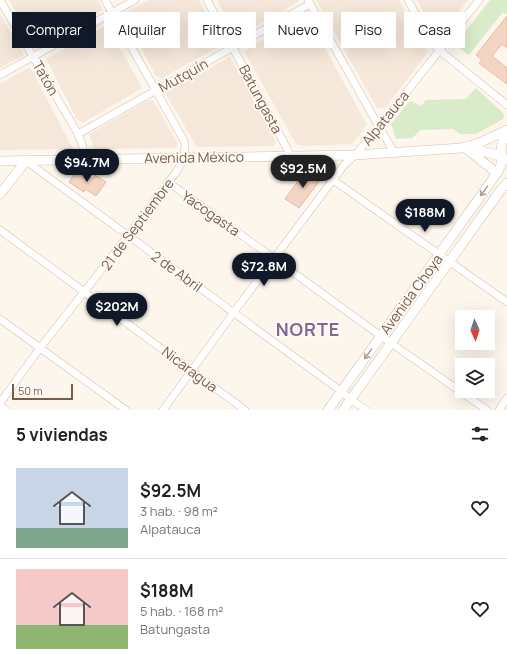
<!DOCTYPE html>
<html lang="es">
<head>
<meta charset="utf-8">
<style>
  body { margin:0; font-family:Manrope,sans-serif; background:#f2f2f2; color:#202124; height:100vh; display:flex; flex-direction:column; font-size:15px; white-space:nowrap }
  * { box-sizing:border-box; margin:0 }
  p { font-size:13px; color:#757577 }
  .icon { flex:none; width:22px; height:22px; fill:none; stroke:currentColor; stroke-width:2; stroke-linecap:round; stroke-linejoin:round }
  .map { position:relative; height:410px; overflow:hidden }
  .details { display:flex; flex-direction:column; background:#fff; flex:1 }
  .details>* { flex:none }
  .banner { position:absolute; left:12px; top:12px; width:483px; height:36px; display:flex; gap:8px }
  .needle { width:26px; rotate:177deg }
  .controls { position:absolute; left:455px; top:310px; display:grid; gap:8px }
  .controls a { display:grid; place-items:center; width:40px; height:40px; border-radius:0px; background:#fff; box-shadow:0 4px 16px #0002; font-size:20px }
  .scale { position:absolute; left:12px; bottom:10px; width:61px; box-sizing:border-box; padding-left:4px; border:2px solid #7a5c4d; border-top:0; font-size:11px; line-height:14px; white-space:nowrap; color:#7a5c4d; -webkit-text-stroke:3px #fffaf3; paint-order:stroke }
  .price { position:absolute; translate:-50% -34px; padding:0 9px; border-radius:14px; background:#111827; color:#fff; font-size:13px; line-height:26px; filter:drop-shadow(0 1px 2px #0008) }
  .price::after { content:''; position:absolute; left:50%; top:24px; width:12px; height:9px; margin-left:-6px; background:inherit; clip-path:polygon(0 0,100% 0,50% 100%) }
  .price.current { background:#222; color:#fff }
  ul { padding:0; list-style:none }
  li { display:flex; align-items:center; gap:12px; height:100px; padding:0 16px }
  li+li { border-top:1px solid #e0e0e0 }
  li span { display:grid; place-items:center; flex:none; width:112px; height:80px; border-radius:0px; color:#555 }
  li>.icon { margin-inline-start:auto }
  span .icon { width:48px; height:48px; fill:#fffc; stroke-width:1 }
  li b { font-size:17px }
  h2 { display:flex; justify-content:space-between; align-items:center; height:48px; padding:0 16px; font-size:17px }
  .tag { padding:0 14px; border-radius:0px; background:#fff; box-shadow:0 4px 16px #0002; font-size:14px; line-height:36px }
  .tag.current { background:#111827; color:#fff }
  .map>svg:first-child { display:block }
  .residential { fill:#f5e8da }
  .green { fill:#d8ecc9 }
  .building { fill:#f3d5c3; stroke:#e6bba3 }
  .lines { fill:none; stroke-linecap:round; stroke-linejoin:round }
  .street-casing { stroke:#d1beb0; stroke-width:8 }
  .secondary-casing { stroke:#d6c0b0; stroke-width:10 }
  .street { stroke:#fff; stroke-width:7 }
  .secondary { stroke:#fff; stroke-width:9 }
  .oneway { stroke:#af9d94 }
  .labels { text-anchor:middle; dominant-baseline:central; stroke-width:3.5; stroke-linejoin:round; paint-order:stroke }
  .street-label { font-size:14px; fill:#7a5c4d; stroke:#fffaf3 }
  .district-label { font-size:18px; font-weight:bold; letter-spacing:1px; fill:#846695; stroke:#fffaf3 }
</style>
</head>
<body>
<div class="map">
<svg width="507" height="410" viewBox="0 0 507 410">
  <rect width="100%" height="100%" fill="#fdf6ec"/>
  <g class="residential">
    <path d="M9,0H98L103,10L40,45H35Z"/>
    <path d="M149,0H199L221,39L220,46L162,78L156,76L123,14Z"/>
    <path d="M217,0H299V1L237,37Z"/>
    <path d="M316,0H399L428,52L385,108H377Z"/>
    <path d="M417,0H468L441,35H436Z"/>
    <path d="M0,14L24,55L0,68Z"/>
    <path d="M307,15L367,125L352,144L306,146L296,144L244,51Z"/>
    <path d="M107,25L142,88L84,122L78,121L46,59Z"/>
    <path d="M230,57L276,142L273,146L197,147L165,93Z"/>
    <path d="M30,67L73,149L0,150V84Z"/>
    <path d="M149,100H153L178,144L175,148L94,149L89,134Z"/>
  </g>
  <g class="green">
    <path d="M490,0H507V14L503,12L469,55L455,45Z"/>
    <path d="M476,88L504,114L503,119L476,134H460L453,129L421,130L412,138L396,139L391,124L410,101L421,106L426,100L466,99Z"/>
  </g>
  <g class="building">
    <path d="M507,16V48L502,44L492,56L507,68V84L479,63L482,60L476,55Z"/>
    <path d="M78,169L93,179L95,175L106,182L96,196L85,189L84,192L69,182Z"/>
    <path d="M307,169L321,179L299,208L285,199Z"/>
  </g>
  <g class="lines">
    <g class="street-casing">
      <g id="street">
        <path d="M0,0L78,134L83,147L84,159"/>
        <path d="M207,0L291,156"/>
        <path d="M308,0L379,127L394,152"/>
        <path d="M408,0L429,38L439,50L507,105"/>
        <path d="M0,75L135,0"/>
        <path d="M78,134L310,4"/>
        <path d="M26,161L341,391L350,399L366,410"/>
        <path d="M333,180L507,302"/>
        <path d="M168,182L381,336L487,410"/>
        <path d="M0,230L245,410"/>
        <path d="M0,319L126,410"/>
        <path d="M0,403L40,348L128,236L177,171L184,158L185,144L183,139L105,0"/>
        <path d="M0,406L6,410"/>
        <path d="M163,410L234,312L344,165L355,155L379,127L479,0"/>
        <path d="M499,410L507,398"/>
      </g>
    </g>
    <g class="secondary-casing">
      <g id="secondary">
        <path d="M466,149L477,150L502,156"/>
        <path d="M468,150L497,173"/>
        <path d="M505,160C497,153 503,139 507,132"/>
        <path d="M0,161L355,155L461,148L479,143L507,130"/>
        <path d="M0,194L26,161"/>
        <path d="M328,410L497,173L501,165L502,157"/>
        <path d="M343,410L500,191L507,183"/>
      </g>
    </g>
    <use href="#street" class="street"/>
    <use href="#secondary" class="secondary"/>
  </g>
  <defs><path id="oneway-shaft" d="M-6 0H5M1.5-3L5.5 0L1.5 3" fill="none" stroke-width="1.6" stroke-linecap="round" stroke-linejoin="round"/></defs>
  <g class="oneway">
    <use href="#oneway-shaft" transform="translate(484 191) rotate(126)"/>
    <use href="#oneway-shaft" transform="translate(368 354) rotate(126)"/>
  </g>
  <g class="labels">
    <g class="street-label">
      <text transform="translate(183 75) rotate(-29)">Mutquín</text>
      <text transform="translate(46 78) rotate(60)">Tatón</text>
      <text transform="translate(261 99) rotate(62)">Batungasta</text>
      <text transform="translate(385 118) rotate(-51)">Alpatauca</text>
      <text transform="translate(194 157) rotate(-1)">Avenida México</text>
      <text transform="translate(211 213) rotate(35)">Yacogasta</text>
      <text transform="translate(137 224) rotate(-53)">21 de Septiembre</text>
      <text transform="translate(177 271) rotate(36)">2 de Abril</text>
      <text transform="translate(411 294) rotate(-54)">Avenida Choya</text>
      <text transform="translate(190 369) rotate(37)">Nicaragua</text>
    </g>
    <g class="district-label">
      <text x="308" y="329">NORTE</text>
    </g>
  </g>
</svg>
<div class="controls">
<a><svg class="needle" viewBox="-14 -14 28 28"><path d="M0-13l5 13h-10z" fill="#e53935"/><path d="M0 13l5-13h-10z" fill="#757577"/></svg></a>
<a><svg class="icon" aria-label="layers" viewBox="0 0 24 24"><path d="M12 4l9 5-9 5-9-5zM3 14l9 5 9-5"/></svg></a>
</div>
<div class="scale">50 m</div>
<b class="price" style="left:87px;top:183px">$94.7M</b>
<b class="price current" style="left:303px;top:189px">$92.5M</b>
<b class="price" style="left:425px;top:233px">$188M</b>
<b class="price" style="left:264px;top:287px">$72.8M</b>
<b class="price" style="left:117px;top:327px">$202M</b>
<div class="banner">
<a class="tag current">Comprar</a>
<a class="tag">Alquilar</a>
<a class="tag">Filtros</a>
<a class="tag">Nuevo</a>
<a class="tag">Piso</a>
<a class="tag">Casa</a>
</div>
</div>
<section class="details">
<h2>5 viviendas<svg class="icon" aria-label="filters" viewBox="0 0 24 24"><path d="M4 7h16M4 17h16"/><circle cx="9" cy="7" r="2"/><circle cx="15" cy="17" r="2"/></svg></h2>
<ul>
<li><span style="background:linear-gradient(#c9d6e8 75%,#7fa58c 0)"><svg class="icon" aria-label="home" viewBox="0 0 24 24"><path d="M3 11l9-7 9 7M6 9v11h12V9"/></svg></span><div><b>$92.5M</b><p>3 hab. · 98 m²</p><p>Alpatauca</p></div><svg class="icon" aria-label="heart" viewBox="0 0 24 24"><path d="M12 20l-8-8c-3-5 5-10 8-4 3-6 11-1 8 4z"/></svg></li>
<li><span style="background:linear-gradient(#f6c9c9 70%,#8fb573 0)"><svg class="icon" aria-label="home" viewBox="0 0 24 24"><path d="M3 11l9-7 9 7M6 9v11h12V9"/></svg></span><div><b>$188M</b><p>5 hab. · 168 m²</p><p>Batungasta</p></div><svg class="icon" aria-label="heart" viewBox="0 0 24 24"><path d="M12 20l-8-8c-3-5 5-10 8-4 3-6 11-1 8 4z"/></svg></li>
</ul>
</section>
</body>
</html>
